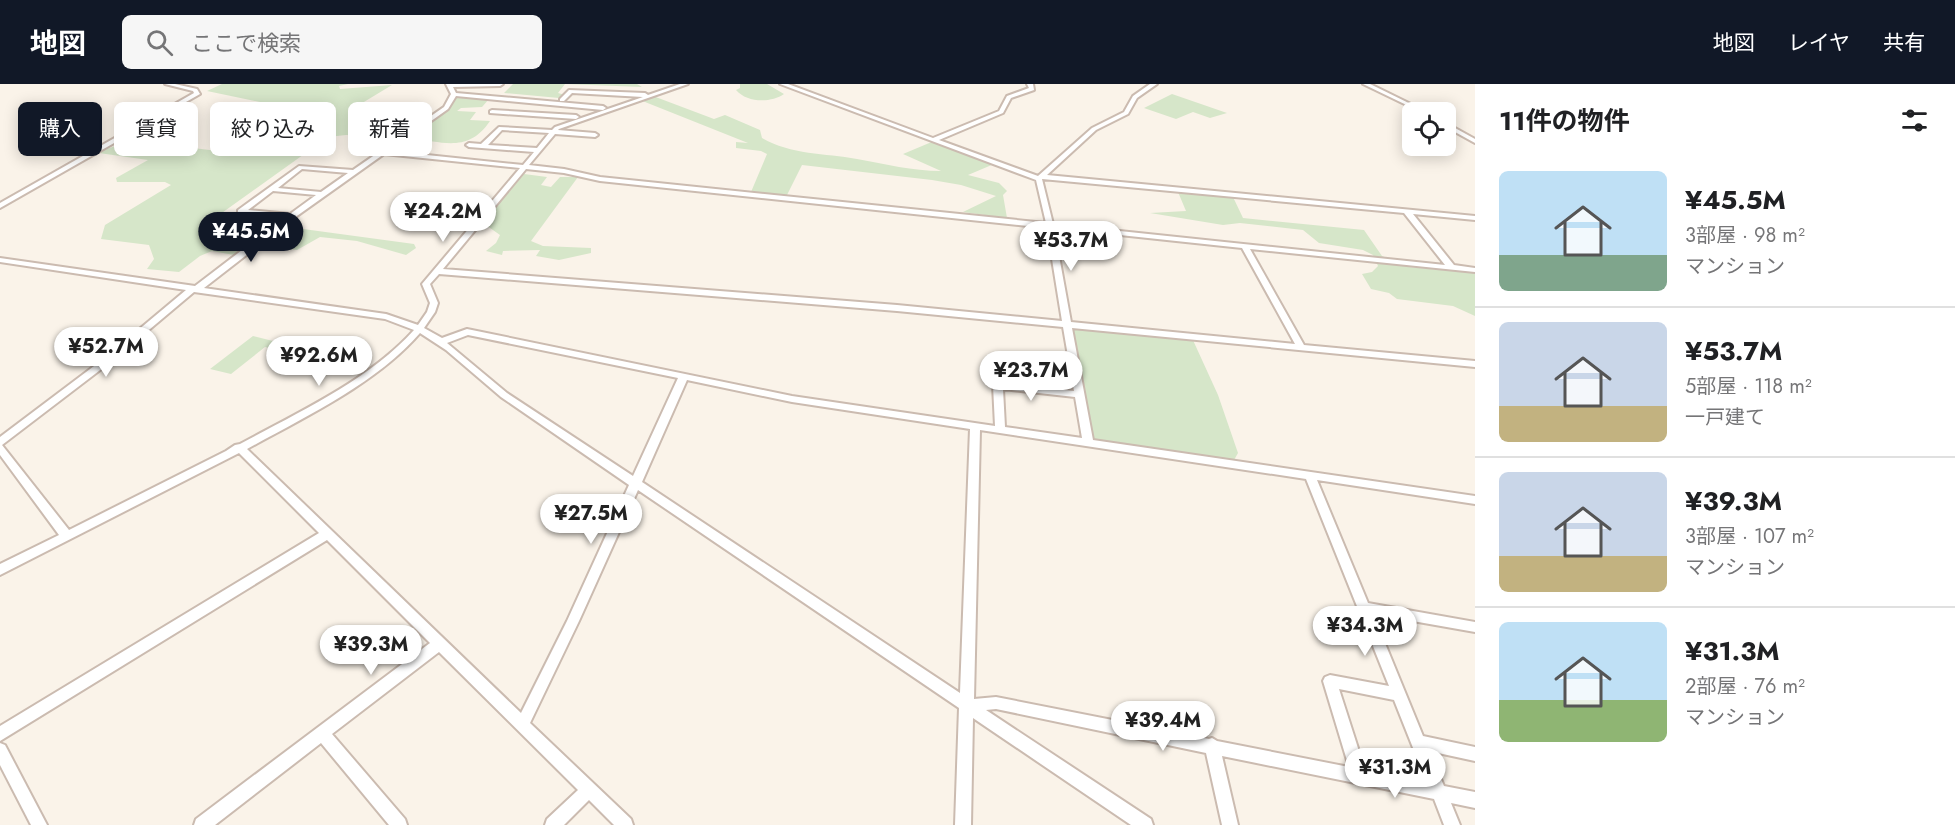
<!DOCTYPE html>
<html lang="ja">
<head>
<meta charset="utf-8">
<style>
  body { margin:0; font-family:Jost,"Noto Sans JP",sans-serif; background:#f6f6f6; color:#202124; height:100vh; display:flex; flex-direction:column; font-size:22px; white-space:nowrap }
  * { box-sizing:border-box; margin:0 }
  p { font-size:20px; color:#757577 }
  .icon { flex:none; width:33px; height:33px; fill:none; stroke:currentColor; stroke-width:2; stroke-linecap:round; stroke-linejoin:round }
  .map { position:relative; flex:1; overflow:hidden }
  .drawer { display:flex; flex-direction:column; background:#fff; width:480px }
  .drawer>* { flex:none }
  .top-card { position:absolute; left:18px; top:18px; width:570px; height:54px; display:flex; gap:12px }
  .controls { position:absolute; left:1402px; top:18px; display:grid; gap:12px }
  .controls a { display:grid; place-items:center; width:54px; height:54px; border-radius:9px; background:#fff; box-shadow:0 3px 15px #0003; font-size:30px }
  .price { position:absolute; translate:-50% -51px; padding:0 14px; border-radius:21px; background:#fff; color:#222; font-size:20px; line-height:39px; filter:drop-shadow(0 2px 3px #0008) }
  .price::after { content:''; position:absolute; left:50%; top:36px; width:18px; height:14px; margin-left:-9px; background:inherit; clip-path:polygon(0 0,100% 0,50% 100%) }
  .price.current { background:#111827; color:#fff }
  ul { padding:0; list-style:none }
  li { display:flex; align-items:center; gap:18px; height:150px; padding:0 24px }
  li+li { border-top:2px solid #e0e0e0 }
  li span { display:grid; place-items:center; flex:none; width:168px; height:120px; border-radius:9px; color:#555 }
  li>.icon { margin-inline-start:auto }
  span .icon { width:72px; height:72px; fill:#fffc; stroke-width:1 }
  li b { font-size:26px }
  h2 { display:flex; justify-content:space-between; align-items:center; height:72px; padding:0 24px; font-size:26px }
  .pill { padding:0 21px; border-radius:9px; background:#fff; box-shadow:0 3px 15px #0003; font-size:21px; line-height:54px }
  .pill.current { background:#111827; color:#fff }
  header { display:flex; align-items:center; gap:36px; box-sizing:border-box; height:84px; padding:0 30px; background:#111827; color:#fff }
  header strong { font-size:28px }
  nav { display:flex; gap:33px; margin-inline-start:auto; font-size:21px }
  .search { width:420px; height:54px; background:#f6f6f6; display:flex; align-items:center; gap:15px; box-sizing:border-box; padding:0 21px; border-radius:9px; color:#757577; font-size:22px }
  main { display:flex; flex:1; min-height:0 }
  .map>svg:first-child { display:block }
  .green { fill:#d6e6c9 }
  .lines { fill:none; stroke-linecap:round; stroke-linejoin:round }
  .minor-casing { stroke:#cbbbb0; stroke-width:4 }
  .minor { fill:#fff; fill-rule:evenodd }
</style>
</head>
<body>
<header>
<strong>地図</strong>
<div class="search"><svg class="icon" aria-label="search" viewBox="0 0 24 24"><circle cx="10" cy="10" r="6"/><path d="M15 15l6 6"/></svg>ここで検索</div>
<nav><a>地図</a><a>レイヤ</a><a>共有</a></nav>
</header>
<main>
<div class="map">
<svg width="1475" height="741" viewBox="0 0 1475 741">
  <rect width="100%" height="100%" fill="#faf3e9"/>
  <g class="green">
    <path d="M222,0H348L339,2L340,5L392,1L354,24C378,30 406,23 429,33L404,52L396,54L346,51L328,53L212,136L235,140L242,145L281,142L414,160L416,164L406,171L357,157L320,153L297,166L253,160L234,171L212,167L200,172L179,188L147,185L154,175L149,161L101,155L105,141L171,101L165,98H117L116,94L148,76L99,69C129,53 148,60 180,63L186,67L193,64L235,69L249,61L247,59L272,49L270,46L251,43L255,40L251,38L254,32L243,28L260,18L207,7Z"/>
    <path d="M513,0H637L642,3L565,0L558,9L565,11L559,14L504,9Z"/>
    <path d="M740,0H767L784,10C771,19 747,19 736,6L740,4Z"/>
    <path d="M1172,10L1227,29L1210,34L1193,28L1176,35L1144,24Z"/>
    <path d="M457,12L489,15L482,23L461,24L457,27L476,28L470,36L490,37C469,68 445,59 412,54L449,24Z"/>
    <path d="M653,12L714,35L725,31L760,46L762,54C791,71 825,69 857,75C886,80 912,87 941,87L903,70L934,57L994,80L968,91L999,99L1007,107L1003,111L1007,134L963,128L996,112L961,101L932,96L802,81L787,111L751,108L767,70L761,67L736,64V58L748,59L640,16Z"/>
    <path d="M524,90L547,93L541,101L551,103L560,93H578L531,157L543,162L591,164V169L559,176L536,172L540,166L503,167L502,171L486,167L496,159L500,151L483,139Z"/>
    <path d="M1178,108L1233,113L1243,134L1364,146L1382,172L1409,183L1475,189V232L1453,222L1397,215L1389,209L1371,205L1362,190L1372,188L1378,182L1373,171L1363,166L1319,159L1303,146L1240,139L1223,141L1150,129L1186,127Z"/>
    <path d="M1070,243L1192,254L1218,311L1238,369L1234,376L1092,356L1078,269Z"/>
    <path d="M253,252L277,258L269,264L265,263L231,290L210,285Z"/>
  </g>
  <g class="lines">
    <g class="minor-casing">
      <g id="minor">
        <path d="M165,0H175L197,5L200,10L0,124V119L194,9L193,7Z"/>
        <path d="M446,0H503L500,2L453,3L456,9L603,22L606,24L603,26L456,12L448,25L389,67L523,81L534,68L469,63L466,61L469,59L481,60L499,43L552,46L555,43L643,13L572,9L564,17H560V15L569,6L645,9L648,11L680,0H688L559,45L558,46L595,49L598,51L595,53L555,50L529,81L564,85L600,93L1046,139L1036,96L780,0H788L933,54L999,27L1007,12L1029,4L1027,0H1033L1034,6L1011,14L1003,29L939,56L1038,92L1092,44L1124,28L1133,12L1150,0H1157L1137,14L1128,30L1096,46L1047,91L1475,132V136L1413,130L1454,181L1475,184V188L1250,165L1304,261L1475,277V283L1072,244L1093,356L1475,412V420L1317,396L1368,519L1475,538V548L1373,530L1423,652L1475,663V677L1429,667L1444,702L1475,708V724L1451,719L1460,741H1444L1434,715L1222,672L1238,741H1222L1206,669L996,625L986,626L1151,735L1153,741H1131L973,634L971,741H955L959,624L638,406L579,537L530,639L631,735L633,741H614L589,716L564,741H545L547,735L578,706L439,568L332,650L405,735L407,741H389L321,659L215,741H194L196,735L430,559L327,456L0,657V642L319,449L239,369L0,491V480L59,451L0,371V353L106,273L186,206L0,178V174L195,202L284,134L241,130H238V126L299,82L353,86L444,23L451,10ZM502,46L549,49L537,64L488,61ZM384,70L520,84L422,200L430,219L427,228L418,241L386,230L204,204L294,134ZM302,85L348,89L321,108L278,104ZM526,85L564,89L600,97L1047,144L1062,237L897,221L443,185ZM1042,95L1404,129L1445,181L1053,140ZM273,107L316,111L290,130L248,126ZM1054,144L1242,164L1295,260L1071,238ZM439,190L897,227L1063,243L1074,307L995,299L993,301L995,342L792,312L467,245L442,254L424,244L435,228L438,219L430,200ZM194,208L385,235L414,246C369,296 299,328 240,360L235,361L226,367L69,446L2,361L112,277ZM420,249L446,266L501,313L629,401L567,537L521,629L247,365C305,333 377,299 420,249ZM468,251L678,294L633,392L507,309L447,259ZM687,296L792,318L970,345L960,609L642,398ZM1003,305L1075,313L1082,354L1005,343ZM980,346L1306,395L1389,602L1330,591L1325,593L1323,597L1349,683L1217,657L1212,654L1209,655L996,613L974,615ZM1339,605L1394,616L1427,699L1365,686Z"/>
        <path d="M1363,0H1370L1427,28H1421Z"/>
        <path d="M492,26L576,31L579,33L576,35L490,29V27Z"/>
        <path d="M1446,39L1475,55V59L1446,43Z"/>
        <path d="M0,659L5,661L47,741H31L0,681Z"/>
      </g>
    </g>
    <use href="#minor" class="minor"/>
  </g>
</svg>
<div class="controls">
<a><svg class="icon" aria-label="locate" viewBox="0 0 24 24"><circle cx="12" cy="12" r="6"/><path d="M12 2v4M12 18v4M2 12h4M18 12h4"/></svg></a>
</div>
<b class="price" style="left:443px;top:159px">¥24.2M</b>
<b class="price current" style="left:251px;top:179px">¥45.5M</b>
<b class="price" style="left:1071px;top:188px">¥53.7M</b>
<b class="price" style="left:106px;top:294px">¥52.7M</b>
<b class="price" style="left:319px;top:303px">¥92.6M</b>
<b class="price" style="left:1031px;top:318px">¥23.7M</b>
<b class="price" style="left:591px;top:461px">¥27.5M</b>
<b class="price" style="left:1365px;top:573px">¥34.3M</b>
<b class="price" style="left:371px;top:592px">¥39.3M</b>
<b class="price" style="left:1163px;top:668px">¥39.4M</b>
<b class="price" style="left:1395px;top:715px">¥31.3M</b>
<div class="top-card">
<a class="pill current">購入</a>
<a class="pill">賃貸</a>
<a class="pill">絞り込み</a>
<a class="pill">新着</a>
</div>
</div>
<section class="drawer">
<h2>11件の物件<svg class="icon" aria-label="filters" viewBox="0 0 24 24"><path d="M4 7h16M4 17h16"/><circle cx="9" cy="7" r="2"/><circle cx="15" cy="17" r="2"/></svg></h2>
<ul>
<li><span style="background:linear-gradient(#bfe0f5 70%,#7fa58c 0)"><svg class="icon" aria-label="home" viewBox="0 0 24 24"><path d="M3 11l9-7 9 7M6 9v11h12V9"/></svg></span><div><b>¥45.5M</b><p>3部屋 · 98 m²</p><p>マンション</p></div></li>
<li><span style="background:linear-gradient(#c9d6e8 70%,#c2b280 0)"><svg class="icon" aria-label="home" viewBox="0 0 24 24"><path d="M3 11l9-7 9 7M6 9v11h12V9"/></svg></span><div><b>¥53.7M</b><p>5部屋 · 118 m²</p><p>一戸建て</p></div></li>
<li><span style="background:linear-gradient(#c9d6e8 70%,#c2b280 0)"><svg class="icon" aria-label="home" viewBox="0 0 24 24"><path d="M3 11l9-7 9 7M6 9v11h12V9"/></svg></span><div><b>¥39.3M</b><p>3部屋 · 107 m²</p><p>マンション</p></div></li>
<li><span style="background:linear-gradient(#bfe0f5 65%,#8fb573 0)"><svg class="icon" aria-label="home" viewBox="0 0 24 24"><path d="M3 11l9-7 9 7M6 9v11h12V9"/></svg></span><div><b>¥31.3M</b><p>2部屋 · 76 m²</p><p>マンション</p></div></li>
</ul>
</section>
</main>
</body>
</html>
